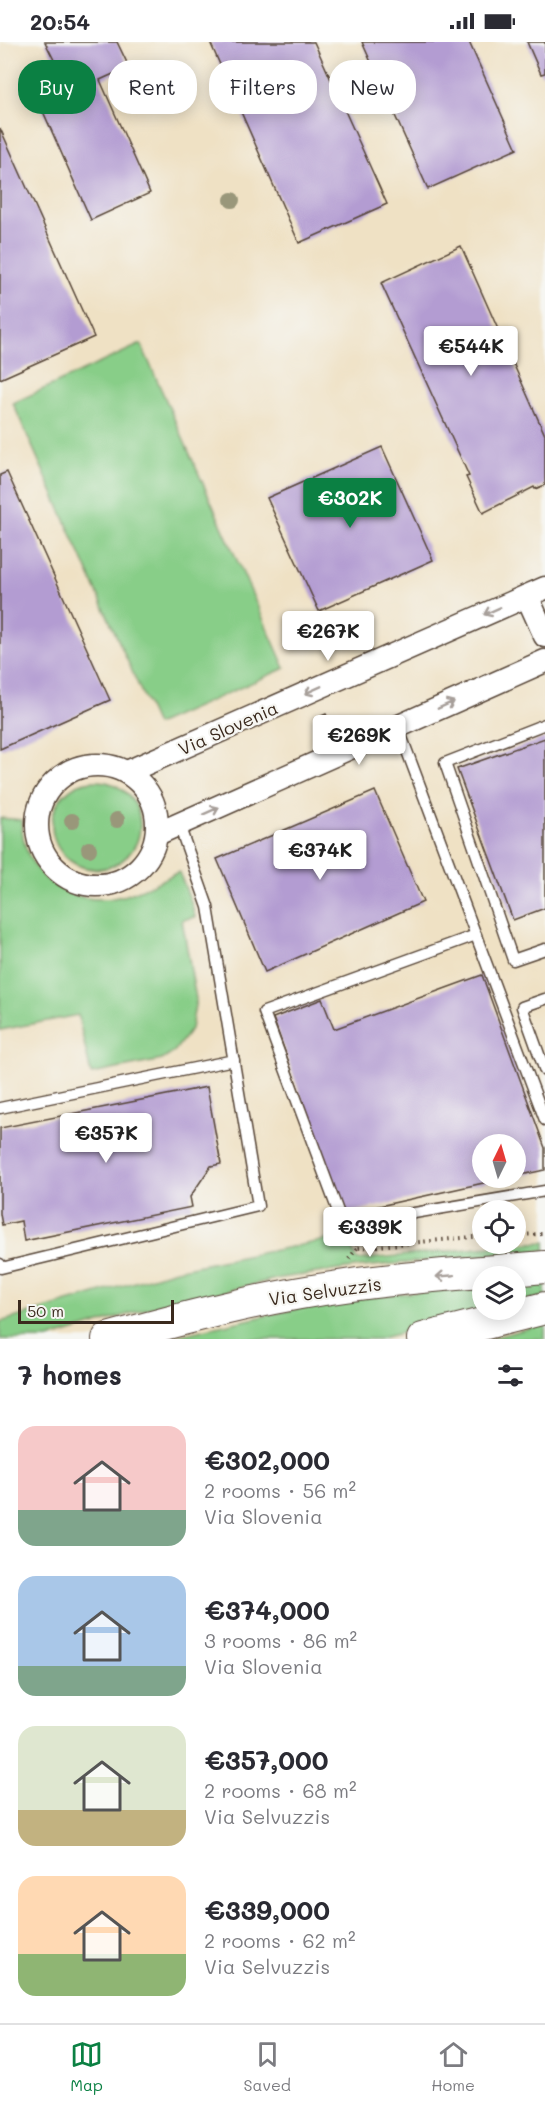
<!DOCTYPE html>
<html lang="en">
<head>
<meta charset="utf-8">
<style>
  body { margin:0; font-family:Mali,sans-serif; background:#f7f7f7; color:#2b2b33; height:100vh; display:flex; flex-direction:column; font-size:22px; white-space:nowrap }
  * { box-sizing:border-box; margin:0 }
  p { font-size:20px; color:#7c7c81 }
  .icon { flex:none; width:33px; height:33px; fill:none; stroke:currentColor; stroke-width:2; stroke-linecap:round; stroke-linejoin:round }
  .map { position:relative; height:1297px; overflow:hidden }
  .drawer { display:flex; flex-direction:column; background:#fff; flex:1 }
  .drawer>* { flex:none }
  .banner { position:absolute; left:18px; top:18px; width:510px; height:54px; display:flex; gap:12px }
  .needle { width:39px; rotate:5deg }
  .buttons { position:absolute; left:472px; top:1092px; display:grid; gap:12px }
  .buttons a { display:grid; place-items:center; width:54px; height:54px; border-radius:50%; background:#fff; box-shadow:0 3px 15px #0003; font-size:30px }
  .scale { position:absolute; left:18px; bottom:15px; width:156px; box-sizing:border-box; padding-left:6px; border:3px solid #3b2a1e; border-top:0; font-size:16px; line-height:21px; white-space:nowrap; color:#3b2a1e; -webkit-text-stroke:4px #f6f6f2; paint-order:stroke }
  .price { position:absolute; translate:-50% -51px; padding:0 14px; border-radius:6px; background:#fff; color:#222; font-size:20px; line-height:39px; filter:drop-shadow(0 2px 3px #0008) }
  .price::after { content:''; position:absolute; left:50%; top:36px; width:18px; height:14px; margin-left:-9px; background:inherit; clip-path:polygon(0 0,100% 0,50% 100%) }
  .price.active { background:#0b8043; color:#fff }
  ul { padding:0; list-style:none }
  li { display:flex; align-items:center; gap:18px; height:150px; padding:0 18px }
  li span { display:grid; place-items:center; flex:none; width:168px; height:120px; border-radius:18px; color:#555 }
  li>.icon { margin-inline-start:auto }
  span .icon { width:72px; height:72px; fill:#fffc; stroke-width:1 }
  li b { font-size:26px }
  h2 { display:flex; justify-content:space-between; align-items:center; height:72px; padding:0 18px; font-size:26px }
  .pill { padding:0 21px; border-radius:24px; background:#fff; box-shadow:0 3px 15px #0003; font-size:21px; line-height:54px }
  .pill.active { background:#0b8043; color:#fff }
  .status { display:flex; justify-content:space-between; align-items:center; height:42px; padding:0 30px; background:#fff; direction:ltr }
  .status svg { height:16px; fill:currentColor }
  .menu { display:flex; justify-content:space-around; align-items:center; height:84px; border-top:2px solid #e1e1e2; background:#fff; font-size:16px; color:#7c7c81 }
  .menu a { display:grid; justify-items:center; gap:3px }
  .menu .active { color:#0b8043 }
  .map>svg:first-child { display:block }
  .green { fill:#88ce88; stroke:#627c53; stroke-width:1.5 }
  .building { fill:#b39cd2 }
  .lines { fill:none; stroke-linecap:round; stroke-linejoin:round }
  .service-casing { stroke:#564537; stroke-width:13 }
  .minor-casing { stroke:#564537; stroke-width:25 }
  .secondary-casing { stroke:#564537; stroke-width:34 }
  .path { stroke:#564537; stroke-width:4; stroke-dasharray:1.5 4.5; stroke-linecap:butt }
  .service { stroke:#fff; stroke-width:10 }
  .minor { stroke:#fff; stroke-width:22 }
  .secondary { stroke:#fff; stroke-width:32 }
  .tree { fill:#99977a }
  .oneway { stroke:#a79f9a }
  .labels { text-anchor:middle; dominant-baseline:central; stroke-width:4.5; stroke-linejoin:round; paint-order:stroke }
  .street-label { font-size:18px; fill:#3b2a1e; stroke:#f6f6f2 }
</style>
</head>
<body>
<div class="status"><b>20:54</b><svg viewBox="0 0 49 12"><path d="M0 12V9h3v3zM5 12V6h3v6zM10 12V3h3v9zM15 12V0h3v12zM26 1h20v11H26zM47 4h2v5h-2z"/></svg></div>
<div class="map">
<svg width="545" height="1297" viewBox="0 0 545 1297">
  <rect width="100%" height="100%" fill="#f6f6f2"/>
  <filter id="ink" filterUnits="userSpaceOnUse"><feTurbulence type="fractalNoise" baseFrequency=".0167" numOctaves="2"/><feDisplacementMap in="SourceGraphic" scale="12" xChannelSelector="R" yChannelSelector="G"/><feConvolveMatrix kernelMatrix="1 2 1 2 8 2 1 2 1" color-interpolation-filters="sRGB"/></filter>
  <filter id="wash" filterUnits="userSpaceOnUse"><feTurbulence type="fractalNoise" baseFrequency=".008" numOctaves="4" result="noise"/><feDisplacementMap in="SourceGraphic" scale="24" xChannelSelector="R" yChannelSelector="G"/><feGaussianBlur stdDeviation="1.35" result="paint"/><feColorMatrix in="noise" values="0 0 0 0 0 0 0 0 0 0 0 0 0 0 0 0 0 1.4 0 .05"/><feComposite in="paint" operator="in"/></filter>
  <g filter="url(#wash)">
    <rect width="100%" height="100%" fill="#efe1c4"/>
    <g class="green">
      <path d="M141,302L285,626L156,683L13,361Z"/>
      <circle cx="96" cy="783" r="44"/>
      <path d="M0,776L22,778C20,833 71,868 123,854C142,849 161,838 179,830L191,860L195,875L182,878L196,957L191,987L173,1011L162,1018L91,1032L78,973L0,988Z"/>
      <path d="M346,1194L357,1218L529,1201L545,1200V1208L361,1225L280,1236L193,1257L191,1253L48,1297H0V1280L176,1228Z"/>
      <path d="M545,1239V1254L516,1262V1242Z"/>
      <path d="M483,1244V1268H493L378,1297H163L335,1258Z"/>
      <path d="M545,1282V1297H487Z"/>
    </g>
    <g id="blocks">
      <g class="building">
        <path d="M45,0H117L129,25L100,38L150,151L91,178L27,33L55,20Z"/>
        <path d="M210,0H314L387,162L299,201Z"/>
        <path d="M362,0H469L517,107L428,147Z"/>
        <path d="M527,0H545V31L541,32Z"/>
        <path d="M0,86L94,295L0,337Z"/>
        <path d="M461,204L545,393V443L535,447L534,445L483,471L466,435L469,434L381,241Z"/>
        <path d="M382,405L433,518L319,569L267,456Z"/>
        <path d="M7,430L110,658L0,707V433Z"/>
        <path d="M326,672L329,678L318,684L315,677Z"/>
        <path d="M545,696V866L513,878L457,727Z"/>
        <path d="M375,749L423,860L265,930L217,817Z"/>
        <path d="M482,933L545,1106V1128L516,1134V1102H483V1136H506L343,1172L273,976L322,957L334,987Z"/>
        <path d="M207,1045L221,1122L211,1124L190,1155L192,1165L24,1199L21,1179L2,1183L0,1172V1086Z"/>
      </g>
    </g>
  </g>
  <g filter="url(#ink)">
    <use href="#blocks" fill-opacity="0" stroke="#564537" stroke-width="1.5"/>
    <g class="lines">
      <g class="service-casing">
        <g id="service">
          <path d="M545,682L445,721L513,918L545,907"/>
          <path d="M398,685L545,1078"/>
          <path d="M476,893L264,970L343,1183L545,1149"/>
          <path d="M545,957L522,965L545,1029"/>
          <path d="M0,1066L234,1018"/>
          <path d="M0,1222L1,1226L258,1164L208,865L179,783"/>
        </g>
      </g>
      <g class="minor-casing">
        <g id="minor">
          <path d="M527,554L545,594"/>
          <circle cx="97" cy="783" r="60"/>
          <path d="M127,730L545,546"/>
          <path d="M157,792L545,619"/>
        </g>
      </g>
      <g class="secondary-casing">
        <g id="secondary">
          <path d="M108,1297C187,1275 264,1255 345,1244C411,1234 478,1231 545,1225"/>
          <path d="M423,1297L545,1266"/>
        </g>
      </g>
      <g class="path">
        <path d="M516,1193L545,1192"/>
        <path d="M354,1196L357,1206L483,1194"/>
        <path d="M349,1217L357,1206"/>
      </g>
      <use href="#service" class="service"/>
      <use href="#minor" class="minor"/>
      <use href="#secondary" class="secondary"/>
    </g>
    <g class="tree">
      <circle cx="232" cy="158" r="8"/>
      <circle cx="117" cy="778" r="8"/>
      <circle cx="72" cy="779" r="8"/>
      <circle cx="89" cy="807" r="8"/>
    </g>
    <defs><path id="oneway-shaft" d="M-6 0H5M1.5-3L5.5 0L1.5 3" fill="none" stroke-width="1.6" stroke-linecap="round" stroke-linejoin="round" transform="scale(1.5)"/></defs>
    <g class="oneway">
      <use href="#oneway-shaft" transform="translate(492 569) rotate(156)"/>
      <use href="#oneway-shaft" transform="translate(313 648) rotate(156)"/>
      <use href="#oneway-shaft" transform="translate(446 663) rotate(-24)"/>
      <use href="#oneway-shaft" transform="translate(211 769) rotate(-24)"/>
      <use href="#oneway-shaft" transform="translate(445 1234) rotate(175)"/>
    </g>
  </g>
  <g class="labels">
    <g class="street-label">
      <text transform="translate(228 686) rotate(-24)">Via Slovenia</text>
      <text transform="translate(325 1249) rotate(-8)">Via Selvuzzis</text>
    </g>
  </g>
</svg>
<div class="buttons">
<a><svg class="needle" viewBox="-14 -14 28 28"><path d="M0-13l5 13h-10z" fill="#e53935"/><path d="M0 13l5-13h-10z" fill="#7c7c81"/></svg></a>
<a><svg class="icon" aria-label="locate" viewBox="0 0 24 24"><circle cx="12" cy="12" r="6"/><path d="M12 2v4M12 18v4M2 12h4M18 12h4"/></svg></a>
<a><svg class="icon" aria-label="layers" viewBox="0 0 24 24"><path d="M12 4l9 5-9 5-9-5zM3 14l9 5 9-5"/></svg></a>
</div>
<div class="scale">50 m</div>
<b class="price" style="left:471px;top:335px">€544K</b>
<b class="price active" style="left:350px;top:487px">€302K</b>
<b class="price" style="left:328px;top:620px">€267K</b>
<b class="price" style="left:359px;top:724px">€269K</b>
<b class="price" style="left:320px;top:839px">€374K</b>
<b class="price" style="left:106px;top:1122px">€357K</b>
<b class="price" style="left:370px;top:1216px">€339K</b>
<div class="banner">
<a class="pill active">Buy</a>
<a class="pill">Rent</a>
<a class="pill">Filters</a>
<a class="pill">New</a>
</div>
</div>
<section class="drawer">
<h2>7 homes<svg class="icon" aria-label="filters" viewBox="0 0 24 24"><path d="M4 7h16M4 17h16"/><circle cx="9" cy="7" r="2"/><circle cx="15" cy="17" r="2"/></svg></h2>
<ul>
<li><span style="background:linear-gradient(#f6c9c9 70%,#7fa58c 0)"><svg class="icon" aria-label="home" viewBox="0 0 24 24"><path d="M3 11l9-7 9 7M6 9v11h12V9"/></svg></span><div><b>€302,000</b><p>2 rooms · 56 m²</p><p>Via Slovenia</p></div></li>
<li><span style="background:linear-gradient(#a9c7e8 75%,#7fa58c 0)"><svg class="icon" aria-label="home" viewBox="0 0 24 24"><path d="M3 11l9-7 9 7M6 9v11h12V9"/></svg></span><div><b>€374,000</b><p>3 rooms · 86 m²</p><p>Via Slovenia</p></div></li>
<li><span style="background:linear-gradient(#dfe7d0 70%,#c2b280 0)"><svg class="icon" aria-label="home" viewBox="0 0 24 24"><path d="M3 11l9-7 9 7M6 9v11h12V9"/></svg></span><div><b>€357,000</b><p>2 rooms · 68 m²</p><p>Via Selvuzzis</p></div></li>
<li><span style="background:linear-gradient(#ffd9b3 65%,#8fb573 0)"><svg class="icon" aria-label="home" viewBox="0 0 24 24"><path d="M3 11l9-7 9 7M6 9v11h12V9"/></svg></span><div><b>€339,000</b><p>2 rooms · 62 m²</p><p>Via Selvuzzis</p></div></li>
</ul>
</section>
<nav class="menu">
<a class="active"><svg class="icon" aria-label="map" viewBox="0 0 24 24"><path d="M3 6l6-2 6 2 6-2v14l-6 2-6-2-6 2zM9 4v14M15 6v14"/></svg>Map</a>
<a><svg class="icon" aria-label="saved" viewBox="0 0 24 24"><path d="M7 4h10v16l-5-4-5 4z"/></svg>Saved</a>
<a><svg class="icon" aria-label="home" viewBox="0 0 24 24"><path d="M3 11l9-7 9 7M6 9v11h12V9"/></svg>Home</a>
</nav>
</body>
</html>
